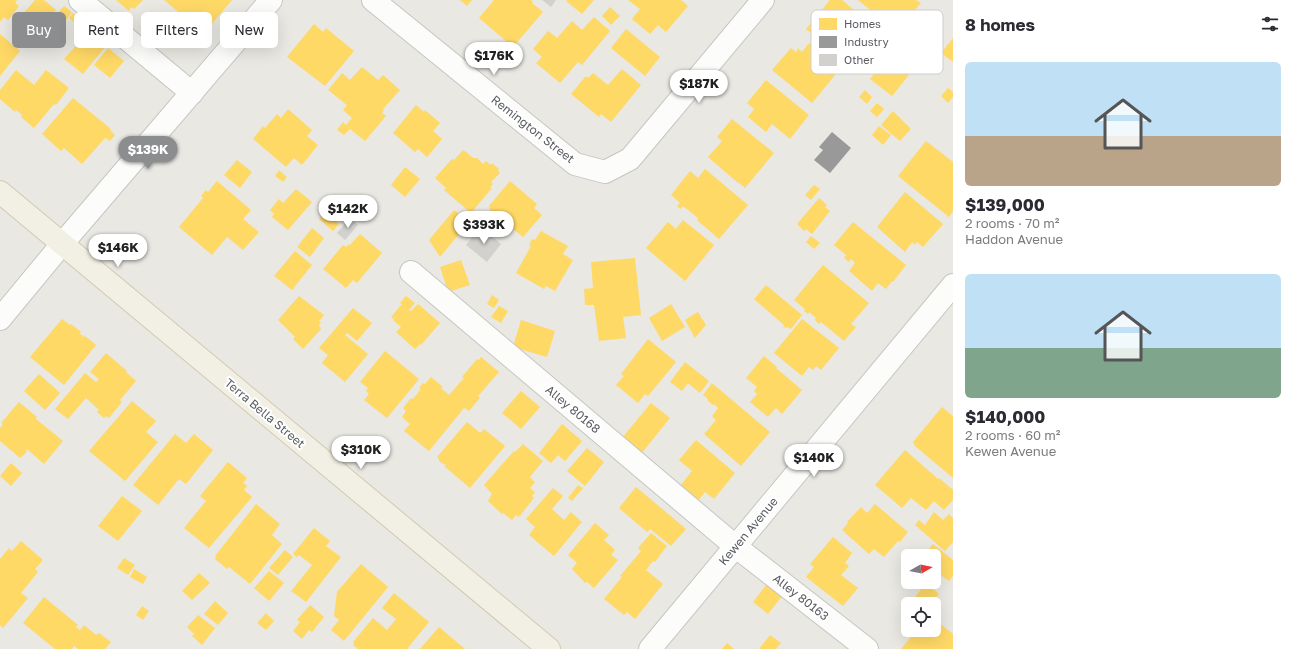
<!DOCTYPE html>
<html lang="en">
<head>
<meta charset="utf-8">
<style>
  body { margin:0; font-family:"Golos Text",sans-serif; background:#f2f2f3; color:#2b2b33; height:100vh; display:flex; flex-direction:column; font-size:15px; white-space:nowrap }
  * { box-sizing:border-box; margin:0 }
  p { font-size:13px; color:#7c7c81 }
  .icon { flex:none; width:22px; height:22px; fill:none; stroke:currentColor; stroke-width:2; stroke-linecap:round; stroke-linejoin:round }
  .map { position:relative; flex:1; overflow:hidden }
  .side { display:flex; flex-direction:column; background:#fff; width:340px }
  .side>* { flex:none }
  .guide { position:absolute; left:12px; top:12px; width:380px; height:36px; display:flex; gap:8px }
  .needle { width:26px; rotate:81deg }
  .controls { position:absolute; left:901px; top:549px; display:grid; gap:8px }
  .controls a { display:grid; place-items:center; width:40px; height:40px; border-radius:6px; background:#fff; box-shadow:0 4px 16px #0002; font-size:20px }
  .price { position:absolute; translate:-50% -34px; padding:0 9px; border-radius:14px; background:#fff; color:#222; font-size:13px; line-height:26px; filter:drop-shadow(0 1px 2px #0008) }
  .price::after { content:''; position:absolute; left:50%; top:24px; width:12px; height:9px; margin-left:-6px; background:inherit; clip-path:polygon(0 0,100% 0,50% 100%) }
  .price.current { background:#8b8d8e; color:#fff }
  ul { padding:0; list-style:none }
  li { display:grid; align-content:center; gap:8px; height:212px; padding:0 12px }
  li span { display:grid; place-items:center; height:124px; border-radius:6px; color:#555 }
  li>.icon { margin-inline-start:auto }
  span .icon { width:72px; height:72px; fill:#fffc; stroke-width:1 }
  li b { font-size:17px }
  h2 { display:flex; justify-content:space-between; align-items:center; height:48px; padding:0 12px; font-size:17px }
  .chip { padding:0 14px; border-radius:6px; background:#fff; box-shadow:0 4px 16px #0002; font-size:14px; line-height:36px }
  .chip.current { background:#8b8d8e; color:#fff }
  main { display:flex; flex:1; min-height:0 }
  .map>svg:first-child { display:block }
  .homes { fill:#ffd966 }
  .industry { fill:#999 }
  .building { fill:#d2d1cd }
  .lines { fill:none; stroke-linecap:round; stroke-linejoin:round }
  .minor-casing { stroke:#c5c5c3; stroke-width:24 }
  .major-casing { stroke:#d2c9af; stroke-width:24 }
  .minor { stroke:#fcfcfb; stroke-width:22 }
  .major { stroke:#f2f0e5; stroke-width:22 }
  .labels { text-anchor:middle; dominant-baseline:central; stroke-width:4; stroke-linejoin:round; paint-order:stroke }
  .street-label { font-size:12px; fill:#585c61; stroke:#fff }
  .key { fill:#fff; stroke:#cdced0; stroke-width:1 }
  .key-label { font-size:11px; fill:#585c61 }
</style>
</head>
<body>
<main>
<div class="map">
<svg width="953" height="649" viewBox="0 0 953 649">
  <rect width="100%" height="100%" fill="#e9e8e2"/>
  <g class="homes">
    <path d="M0,0H17L15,3L19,6L8,20L4,17L0,22Z"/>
    <path d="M35,0H44L56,10L40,29L22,15Z"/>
    <path d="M116,0H143L134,9L131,7L129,11Z"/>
    <path d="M164,0H232L204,33Z"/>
    <path d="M460,0H472L467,6Z"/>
    <path d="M494,0H531L533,2L532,3L543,12L513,47L479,18Z"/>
    <path d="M567,0H594L582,14L566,1Z"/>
    <path d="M628,0H681L688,6L666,32L658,25L650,34L632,19L640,9Z"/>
    <path d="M830,0H842L861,16L860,17L881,34L864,55L873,62L863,75L806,29Z"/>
    <path d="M858,0H916L921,3L897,32Z"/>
    <path d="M64,6L72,12L66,20L58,13Z"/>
    <path d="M610,7L620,16L611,25L602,16Z"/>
    <path d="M73,13L82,21L78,26L69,18Z"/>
    <path d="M594,17L610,31L582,65L578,62L560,83L536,63L542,57L533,49L548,31L557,38L572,21L582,30Z"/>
    <path d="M314,24L323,32L326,28L354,51L325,86L287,57Z"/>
    <path d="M626,29L660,57L645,76L611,48Z"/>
    <path d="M91,33L106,46L83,74L64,59L81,40L84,42Z"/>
    <path d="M0,34L20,51L0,76Z"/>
    <path d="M953,38V62L941,53Z"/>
    <path d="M809,43L840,69L812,103L772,70L791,48L796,52L798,48L802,52Z"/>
    <path d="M108,48L124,61L110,78L94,65Z"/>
    <path d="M888,57L909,75L892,96L870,79Z"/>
    <path d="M362,67L378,80L383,75L400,90L383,109L384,110L382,113L386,116L365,141L350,129L344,135L337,130L343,122L346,125L352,118L343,110L347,105L328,90L342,73L350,80Z"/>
    <path d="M622,69L641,85L611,122L601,114L599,117L571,94L586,76L588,78L593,73L608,85Z"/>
    <path d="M16,70L34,85L46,70L69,88L56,105L54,104L34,128L21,117L22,115L16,110L15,112L0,99V90Z"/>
    <path d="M766,80L809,115L790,139L772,124L766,132L748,117L754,109L747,103Z"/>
    <path d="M948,88L953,92V97L948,103L941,96Z"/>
    <path d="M865,90L872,97L867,104L859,97Z"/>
    <path d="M73,98L111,129L110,130L115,135L110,141L105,138L82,164L64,148L61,151L42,134Z"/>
    <path d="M877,103L884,109L877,117L870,111Z"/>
    <path d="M416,105L424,112L425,110L440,123L433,131L442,139L427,157L418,149L415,152L393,133Z"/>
    <path d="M288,109L312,130L307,136L318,145L302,165L294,158L286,167L253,139L263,126L265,128L277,114L281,118Z"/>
    <path d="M893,111L911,129L900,141L881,125Z"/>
    <path d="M732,119L774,153L745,188L738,182V183L708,157L722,141L717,137Z"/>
    <path d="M879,126L891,135L883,145L872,135Z"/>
    <path d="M926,141L953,162V211L949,217L898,176Z"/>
    <path d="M463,150L469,154H468L473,158H477L483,164L486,161L491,165L492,163L499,169L498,171L500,173L491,182L493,184L490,187L492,188L471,213L444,190L446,188L435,178L452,159L454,160Z"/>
    <path d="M237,160L252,172L240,188L224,175Z"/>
    <path d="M405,167L420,179L405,197L391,185Z"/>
    <path d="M705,169L748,205L719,239L697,220L698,218L683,206L680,209L677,206L680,203L671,195L690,171L698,178Z"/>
    <path d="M279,170L287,177L283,182L275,176Z"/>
    <path d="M217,181L251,210L243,219L259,232L243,250L227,237L212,255L179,227L203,198L201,196L206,190L208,192Z"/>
    <path d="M510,181L537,204L534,208L542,215L523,237L513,229L508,235L496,225L501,219L490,210L489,206Z"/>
    <path d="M814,185L820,189L811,200L805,195Z"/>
    <path d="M296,189L312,202L288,230L272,217L274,214L270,210L279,199L283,203Z"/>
    <path d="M905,192L943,224L923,247L917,242L915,245L912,242L905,252L877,227Z"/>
    <path d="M819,198L827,205L825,207L830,211L812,234L806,229L804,231L797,224Z"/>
    <path d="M454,210L469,222L440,257L429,240Z"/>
    <path d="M325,212L339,224L333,231L319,219Z"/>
    <path d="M683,220L714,245L685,281L646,248L668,222L676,229Z"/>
    <path d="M853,222L906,265L893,282L892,281L886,289L878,283L872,291L849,271L855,263L851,259L849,262L844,258L846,255L834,245Z"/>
    <path d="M312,228L324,238L310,257L297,247Z"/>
    <path d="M541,231L568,246L563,254L573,260L555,291L546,286L544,289L516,273L531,246L529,245L532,239L535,240Z"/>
    <path d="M360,234L382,253L357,283L353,280L346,288L323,269L343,245L346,247L349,244L350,245Z"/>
    <path d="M811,236L820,243L814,249L806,242Z"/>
    <path d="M295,251L312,265L292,290L274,276Z"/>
    <path d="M635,258L641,315L623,317L626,338L599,341L594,305H585L584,289L593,288L591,262Z"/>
    <path d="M461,260L470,285L448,292L440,267Z"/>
    <path d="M823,265L869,303L851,324L856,327L844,341L821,322L819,324L815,320L816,318L809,312L808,314L804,311L805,309L794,300Z"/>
    <path d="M766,285L802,315L791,329L788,327L786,328L783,326L784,325L754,299Z"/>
    <path d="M492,295L499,300L494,308L487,304Z"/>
    <path d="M299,296L324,315L319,321L321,322L319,325L321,329L303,349L293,339L295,337L278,320Z"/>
    <path d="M406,296L415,303L409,310L411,311L418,304L440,323L421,345L420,344L415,349L396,332L401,327L393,320L394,319L391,317L402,304L400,303Z"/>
    <path d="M671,304L685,327L662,341L649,318Z"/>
    <path d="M499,306L508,311L501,323L491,317Z"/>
    <path d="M353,308L372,323L357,341L347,333L345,335L368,354L345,382L322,363L328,355L319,348Z"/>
    <path d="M698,312L706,325L695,338L685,320Z"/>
    <path d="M62,319L70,325L71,324L81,332L80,334L84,337L85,336L96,345L64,385L30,357Z"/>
    <path d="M802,319L839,348L821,370L816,366L813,370L809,367L802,376L774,353Z"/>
    <path d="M521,320L555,331L547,357L513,347Z"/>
    <path d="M648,339L676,362L648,396L645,394L638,403L616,385L624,376L621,374Z"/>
    <path d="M385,351L419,379L387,418L364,400L369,394L366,391L368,388L360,382Z"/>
    <path d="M106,353L127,371L126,372L136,381L120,400L122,402L109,418L106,416L104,418L97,412L99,410L86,398L68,419L55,409L85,373L96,382L99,379L90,372Z"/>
    <path d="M764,356L777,367L776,368L802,390L782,414L776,408L768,417L750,402L757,394L754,391L757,387L746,378Z"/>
    <path d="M481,357L499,372L478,396L480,398L469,411L464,408L429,451L404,431L410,424L402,417L406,411L403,408L411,398L413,399L421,389L419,388L423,383L425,384L431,377L443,387L441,388L449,395L464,378L462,377L477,359L479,360Z"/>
    <path d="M685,362L709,381L700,393L688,383L682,391L670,382Z"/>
    <path d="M39,374L60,393L45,410L24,391Z"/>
    <path d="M712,383L770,432L741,466L704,434L716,420L712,416L718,408L714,404L713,405L707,400L708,399L703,395Z"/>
    <path d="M521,391L540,407L521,429L502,413Z"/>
    <path d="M132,401L156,421L146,432L158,442L125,481L89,451Z"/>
    <path d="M19,402L37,417L36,419L63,441L44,464L27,449L26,451L27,452L20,458L0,441V428L3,424L1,423Z"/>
    <path d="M651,403L670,418L641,454L622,438Z"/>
    <path d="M942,407L953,416V478L915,446L913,442Z"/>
    <path d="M467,422L480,433L484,429L505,446L470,488L444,466L446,464H443L439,461V459L437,457Z"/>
    <path d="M562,424L582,441L565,461L558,455L551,463L539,453Z"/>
    <path d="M175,434L186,443L194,434L213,450L186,484L179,479L158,505L133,485Z"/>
    <path d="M696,440L735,473L714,499L705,492L698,501L680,486L692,471L679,460Z"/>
    <path d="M523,444L543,461L530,477L535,482L530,488L535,492L532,496L534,498L519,517L516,515L512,520L503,513L502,514L488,501L492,494L484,485L514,451L515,452Z"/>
    <path d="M587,448L604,462L585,486L567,471Z"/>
    <path d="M905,450L938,479L939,478L953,490V500L944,510L934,501L926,510L911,498L902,508L875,485Z"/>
    <path d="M228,462L247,478L243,483L247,486L244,490L252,497L209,548L184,528L206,501L200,496Z"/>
    <path d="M11,463L22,473L11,486L0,476Z"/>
    <path d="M578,485L583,488L572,501L568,498Z"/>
    <path d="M636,487L686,529L671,546L650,529L647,532L619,508Z"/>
    <path d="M553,488L563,496L552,509L564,520L571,512L582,522L554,556L529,535L535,527L526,519Z"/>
    <path d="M122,496L142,511L118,541L98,526Z"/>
    <path d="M256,504L280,524L272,535L282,544L250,584L229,567L227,569L215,559L216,557L215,556Z"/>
    <path d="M875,504L908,532L900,542L898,541L884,557L874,549L869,554L842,530L848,523L847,522L861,507L867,513Z"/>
    <path d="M934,512L943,520L949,514L953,518V542L945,551L915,525L919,520L925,525Z"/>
    <path d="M595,523L609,535L604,540L615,550L611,555L618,560L594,588L587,582L585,583L572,569L577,563L568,555Z"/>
    <path d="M314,528L330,541L326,546L341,557L306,602L291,591L312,565L299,555L297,557L293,554Z"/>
    <path d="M651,533L667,546L655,562L653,561L646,570L663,584L635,619L627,612L624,615L604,599L622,577L620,576L641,551L638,548Z"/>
    <path d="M833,537L852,553L845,563L849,566L841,575L858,588L843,606L806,577L814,567L810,564Z"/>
    <path d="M21,541L43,560L35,569L38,572L21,593L28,598L3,628L0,625V559L9,548L12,551Z"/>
    <path d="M933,544L953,560V576L949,581L934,570V556H923Z"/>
    <path d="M285,550L293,557L278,575L269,568Z"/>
    <path d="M124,558L135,565L128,575L117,568Z"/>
    <path d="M361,564L388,587L344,641L331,630L339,620L334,616L337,592Z"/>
    <path d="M134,569L147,577L143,584L130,577Z"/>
    <path d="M269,571L284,583L269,601L254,588Z"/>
    <path d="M199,573L210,583L192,600L182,591Z"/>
    <path d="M926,583L939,594L931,604H924L915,597Z"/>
    <path d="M767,584L783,595L768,614L753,602Z"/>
    <path d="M394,593L429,622L407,649H358L353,645L354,643L353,642L373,618L387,630L396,619L382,608Z"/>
    <path d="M44,597L78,625L76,627L80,630L84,625L96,635L99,633L111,642L105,649H78L74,646L72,649H55L23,623Z"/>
    <path d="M215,601L228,613L218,625L204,614Z"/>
    <path d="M906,602L908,603V613L902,608Z"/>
    <path d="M310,605L324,617L312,632L309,630L302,639L293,631L300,622L297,620Z"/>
    <path d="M142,606L149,611L143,620L136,615Z"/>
    <path d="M266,613L274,621L266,630L257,623Z"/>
    <path d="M198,615L215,628L202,645L192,636L194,634L187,627Z"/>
    <path d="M934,619L953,634V649H901L917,630H934Z"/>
    <path d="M439,627L465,649H420Z"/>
    <path d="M770,635L781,643L776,649H759Z"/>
    <path d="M727,643L734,649H722Z"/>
  </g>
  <path class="industry" d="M832,132L851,148L830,173L814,160L823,150L819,147Z"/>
  <g class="building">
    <path d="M542,0H556L551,7Z"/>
    <path d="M350,218L358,225L345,240L337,233Z"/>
    <path d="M481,227L501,244L487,262L466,245Z"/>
  </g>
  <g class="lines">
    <g class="minor-casing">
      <g id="minor">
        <path d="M80,0L192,93"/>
        <path d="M373,0L575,164L605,172L630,159L763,0"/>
        <path d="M411,272L735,546L867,649"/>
        <path d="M0,319L62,244L271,0"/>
        <path d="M650,649L953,285"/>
      </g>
    </g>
    <g class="major-casing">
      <path id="major" d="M0,192L549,649"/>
    </g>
    <use href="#minor" class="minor"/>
    <use href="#major" class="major"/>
  </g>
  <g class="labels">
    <g class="street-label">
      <text transform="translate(533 129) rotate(38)">Remington Street</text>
      <text transform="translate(573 409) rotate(40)">Alley 80168</text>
      <text transform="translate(265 413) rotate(40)">Terra Bella Street</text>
      <text transform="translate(748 531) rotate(-50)">Kewen Avenue</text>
      <text transform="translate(801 597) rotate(38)">Alley 80163</text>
    </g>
  </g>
  <rect x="811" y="10" width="132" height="64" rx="6" class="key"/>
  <rect x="819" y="18" width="18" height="12" fill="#ffd966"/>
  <rect x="819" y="36" width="18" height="12" fill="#999"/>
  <rect x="819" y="54" width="18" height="12" fill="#d2d1cd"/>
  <g class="key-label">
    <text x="844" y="28">Homes</text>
    <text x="844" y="46">Industry</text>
    <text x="844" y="64">Other</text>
  </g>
</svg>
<div class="controls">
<a><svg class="needle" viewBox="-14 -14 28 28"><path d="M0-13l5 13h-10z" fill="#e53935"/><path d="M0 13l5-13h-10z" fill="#7c7c81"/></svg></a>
<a><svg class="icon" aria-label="locate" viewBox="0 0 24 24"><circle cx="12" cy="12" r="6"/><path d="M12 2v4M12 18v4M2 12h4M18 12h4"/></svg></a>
</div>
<b class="price" style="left:494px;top:76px">$176K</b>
<b class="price" style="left:699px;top:104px">$187K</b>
<b class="price current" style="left:148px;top:170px">$139K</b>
<b class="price" style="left:348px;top:229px">$142K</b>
<b class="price" style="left:484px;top:245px">$393K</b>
<b class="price" style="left:118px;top:268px">$146K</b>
<b class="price" style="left:361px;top:470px">$310K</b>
<b class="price" style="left:814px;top:478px">$140K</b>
<div class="guide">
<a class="chip current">Buy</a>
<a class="chip">Rent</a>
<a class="chip">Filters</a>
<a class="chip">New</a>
</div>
</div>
<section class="side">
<h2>8 homes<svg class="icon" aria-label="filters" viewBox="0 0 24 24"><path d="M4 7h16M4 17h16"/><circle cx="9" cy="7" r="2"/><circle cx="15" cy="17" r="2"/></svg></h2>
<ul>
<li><span style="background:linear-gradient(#bfe0f5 60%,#b9a48a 0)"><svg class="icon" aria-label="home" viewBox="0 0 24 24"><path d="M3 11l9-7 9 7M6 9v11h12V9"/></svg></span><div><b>$139,000</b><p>2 rooms · 70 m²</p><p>Haddon Avenue</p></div></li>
<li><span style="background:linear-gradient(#bfe0f5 60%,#7fa58c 0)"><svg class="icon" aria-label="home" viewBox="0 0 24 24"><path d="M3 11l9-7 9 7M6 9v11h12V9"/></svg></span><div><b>$140,000</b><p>2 rooms · 60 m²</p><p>Kewen Avenue</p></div></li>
</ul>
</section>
</main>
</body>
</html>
